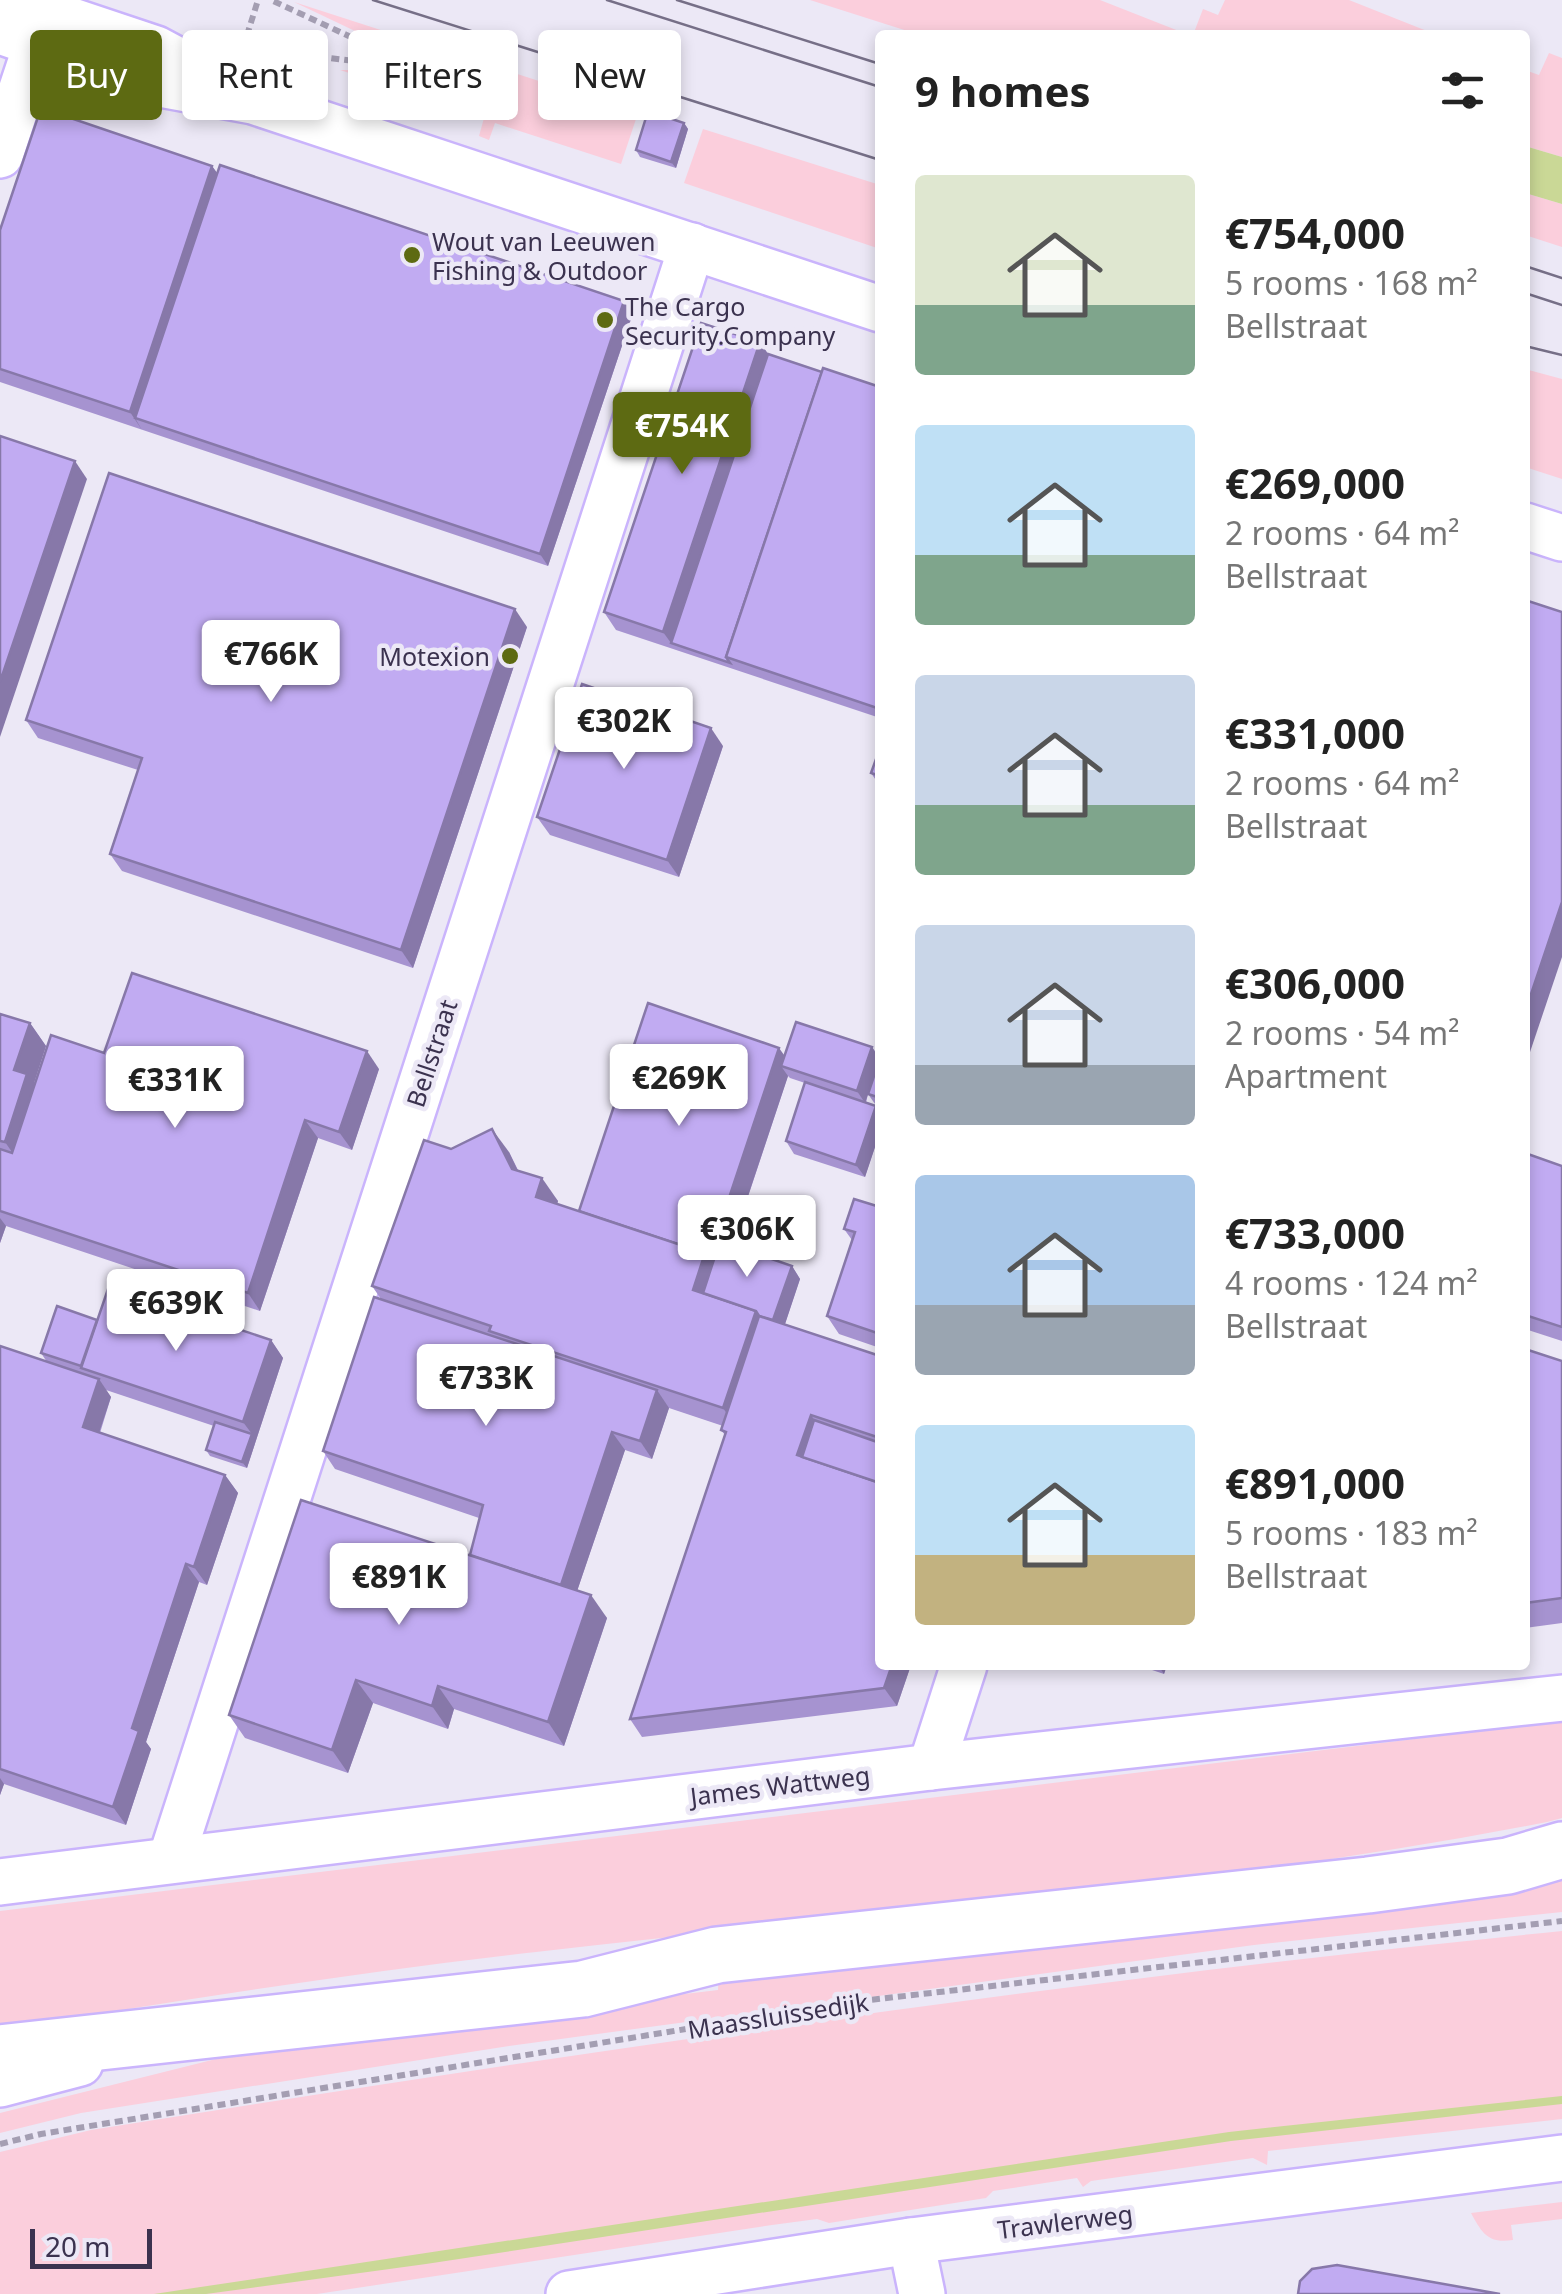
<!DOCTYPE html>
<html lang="en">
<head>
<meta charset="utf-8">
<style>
  body { margin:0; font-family:"Noto Sans",sans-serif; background:#f2f2f2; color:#222; height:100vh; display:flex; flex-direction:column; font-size:38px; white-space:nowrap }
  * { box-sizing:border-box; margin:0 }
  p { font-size:32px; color:#767676 }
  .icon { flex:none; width:55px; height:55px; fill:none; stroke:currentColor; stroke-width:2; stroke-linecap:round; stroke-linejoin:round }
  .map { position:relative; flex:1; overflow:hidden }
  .details { position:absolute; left:875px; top:30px; width:655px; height:1640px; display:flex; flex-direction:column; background:#fff; border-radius:10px; box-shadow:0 5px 15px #0003 }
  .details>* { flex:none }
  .top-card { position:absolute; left:30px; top:30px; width:695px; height:90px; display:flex; gap:20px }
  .scale { position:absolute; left:30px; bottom:25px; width:122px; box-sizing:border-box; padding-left:10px; border:5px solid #3b324f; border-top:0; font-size:28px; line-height:35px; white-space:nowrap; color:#3b324f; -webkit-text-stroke:8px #ece8f6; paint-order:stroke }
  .price { position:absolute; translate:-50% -85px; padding:0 22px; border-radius:10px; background:#fff; color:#222; font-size:32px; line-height:65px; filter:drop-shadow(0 2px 5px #0008) }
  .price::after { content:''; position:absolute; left:50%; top:60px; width:30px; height:22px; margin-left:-15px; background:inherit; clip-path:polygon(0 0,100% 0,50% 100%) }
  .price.current { background:#5d6a12; color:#fff }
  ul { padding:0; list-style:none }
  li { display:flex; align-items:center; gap:30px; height:250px; padding:0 40px }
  li span { display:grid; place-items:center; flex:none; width:280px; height:200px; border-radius:10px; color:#555 }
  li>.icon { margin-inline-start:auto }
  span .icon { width:120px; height:120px; fill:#fffc; stroke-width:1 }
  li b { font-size:42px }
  h2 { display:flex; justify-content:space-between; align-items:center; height:120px; padding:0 40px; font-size:42px }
  .pill { padding:0 35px; border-radius:10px; background:#fff; box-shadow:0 5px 15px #0003; font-size:35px; line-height:90px }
  .pill.current { background:#5d6a12; color:#fff }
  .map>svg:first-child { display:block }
  .green { fill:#fbcedc }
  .water { fill:#cad896 }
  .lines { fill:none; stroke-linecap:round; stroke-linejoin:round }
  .minor-casing { stroke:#cab4fc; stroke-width:50 }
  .tertiary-casing { stroke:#cab4fc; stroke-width:60 }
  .path { stroke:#a49eb2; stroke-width:6; stroke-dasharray:8 5; stroke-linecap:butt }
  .minor { stroke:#fff; stroke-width:45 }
  .tertiary { stroke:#fff; stroke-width:55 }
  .tram { stroke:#766f87; stroke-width:2.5 }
  .wall { fill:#a693d0 }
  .shaded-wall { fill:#8778a9 }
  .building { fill:#c1abf2; stroke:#8778a9; stroke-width:2.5 }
  .poi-dot { fill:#5d6a12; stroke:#ece8f6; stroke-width:4 }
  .labels { text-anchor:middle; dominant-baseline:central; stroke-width:9; stroke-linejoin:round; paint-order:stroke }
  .poi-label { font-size:25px; fill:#3b324f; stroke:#ece8f6; text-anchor:start }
  .street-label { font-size:25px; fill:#3b324f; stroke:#ece8f6 }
</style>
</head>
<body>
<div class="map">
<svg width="1562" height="2294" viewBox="0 0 1562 2294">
  <rect width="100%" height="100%" fill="#ece8f6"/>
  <g class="green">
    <path d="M810,0H1100L1189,35H920Z"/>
    <path d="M1225,0H1349L1437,35H1193L1203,9L1218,15Z"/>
    <path d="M294,2L638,113L621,164L495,123L489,140L479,136L484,118L340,70H371L376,41Z"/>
    <path d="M1549,53L1562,58V157L1525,146V70L1539,75Z"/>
    <path d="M703,129L880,185V249L684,183Z"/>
    <path d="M1525,193L1562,204V247L1525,235Z"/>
    <path d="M1525,369L1562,379V479L1525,467Z"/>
    <path d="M1562,1721V1818L1547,1822C1213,1887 874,1913 536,1952C357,1972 178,2001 0,2029V1911Z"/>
    <path d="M1562,1868V1912L1254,1945L509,2046L81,2113L0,2133V2113L252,2050L337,2036L718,1990L719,1972Z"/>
    <path d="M1562,1931V2119L1268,2151L1267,2165L1253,2158L1091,2181L1083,2187L1077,2178L993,2191L986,2198L829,2223L817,2219L772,2225L317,2294H0V2152L91,2130C579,2052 1070,1980 1562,1931Z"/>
    <path d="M1562,2202V2219L1511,2225L1513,2240C1488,2244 1482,2233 1471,2213Z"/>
  </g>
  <g class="water">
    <path d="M1525,146L1562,157V204L1525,193Z"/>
    <path d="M1562,2096V2104L1231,2141L426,2264L206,2294H154L1229,2132Z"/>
  </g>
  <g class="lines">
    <g class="minor-casing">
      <g id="minor">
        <path d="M9,0L156,49L216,81"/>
        <path d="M0,31L144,81L253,101L880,309"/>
        <path d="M0,155L45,19"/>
        <path d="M1525,526L1562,538"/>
        <path d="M931,1767L964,1665"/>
        <path d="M171,1859L692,246"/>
        <path d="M0,1882L931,1767L1562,1698"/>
        <path d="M0,2084L80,2063"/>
        <path d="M911,2241L922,2294"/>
        <path d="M569,2294L911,2241L1562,2158"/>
      </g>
    </g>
    <g class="tertiary-casing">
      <path id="tertiary" d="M0,2053L583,1989L717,1955L1368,1885L1508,1866L1562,1850"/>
    </g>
    <g class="path">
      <path d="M241,47L362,62L366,44L271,0"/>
      <path d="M243,48L258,0"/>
      <path d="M0,2144L41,2134L852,2002L1562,1921"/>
    </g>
    <use href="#minor" class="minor"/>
    <use href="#tertiary" class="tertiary"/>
    <g class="tram">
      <path d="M373,0L880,160"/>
      <path d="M607,0L880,87"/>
      <path d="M677,0L880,64"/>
      <path d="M1525,266L1562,278"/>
      <path d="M1525,293L1562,305"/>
      <path d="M1525,346L1562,355"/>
    </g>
  </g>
  <g class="wall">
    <path d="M684,123L688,129L676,168L640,157L636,150Z"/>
    <path d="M212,166L217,173L633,313L548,566L0,382V230Z"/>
    <path d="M760,342L768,354L822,372L880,387V718L616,630L604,612Z"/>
    <path d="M527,627L413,968L122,871L110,854L138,770L38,738L26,720Z"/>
    <path d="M723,746L679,877L550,835L537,817Z"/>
    <path d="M880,748V786L871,773Z"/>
    <path d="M0,1014L30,1023L46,1046L34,1083L35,1085L104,1053L379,1069L352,1150L318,1138L260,1311L6,1226L0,1243Z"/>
    <path d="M872,1047L880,1058V1111L868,1094L866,1103L876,1106L880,1112V1132L865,1177L794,1154L786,1141L805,1083L790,1078L788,1076L732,1245L792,1266L800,1279L785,1324L880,1356V1665H911L897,1706L642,1737L630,1719L725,1435L721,1430L723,1426L669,1408L652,1459L625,1450L577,1591L607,1618L564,1746L454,1709L448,1729L373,1703L348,1773L245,1738L229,1715L470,1555L479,1518L335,1469L323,1451L381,1299L372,1286L451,1149L509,1152L518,1170L558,1201L557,1204L579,1211L618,1092L612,1082L785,1056Z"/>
    <path d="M1525,1153L1562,1166V1341L1525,1329Z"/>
    <path d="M880,1207V1348L839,1334L827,1316L852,1240L844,1229Z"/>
    <path d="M97,1321L271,1340L283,1358L247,1468L210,1456L206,1450L214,1426L106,1390L111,1397L100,1433L225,1475L238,1493L207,1585L199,1582L146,1742L151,1749L126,1825L4,1784L0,1795V1346L47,1362L41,1353Z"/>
    <path d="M1525,1349L1562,1361V1623L1525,1628Z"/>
    <path d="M1137,1665H1167L1164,1674Z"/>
  </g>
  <g class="shaded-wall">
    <path d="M684,123L688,129L676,168L671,162Z"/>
    <path d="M212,166L225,184L135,418L142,430L130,412Z"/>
    <path d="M624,301L633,313L548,566L540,554Z"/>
    <path d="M760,342L772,360L671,643L663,632Z"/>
    <path d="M75,461L87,479L0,737V682Z"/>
    <path d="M515,609L527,627L413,968L401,950Z"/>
    <path d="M711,728L723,746L679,877L667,860Z"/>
    <path d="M1562,902V957L1525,1067V1012Z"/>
    <path d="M30,1023L46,1046L34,1083L43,1097L21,1165L5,1142L14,1070Z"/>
    <path d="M872,1047L880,1060L865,1103L857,1091Z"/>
    <path d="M779,1048L792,1066H781L788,1076L712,1304L693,1290Z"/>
    <path d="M367,1051L379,1069L352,1150L339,1132Z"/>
    <path d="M876,1106L880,1112V1132L865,1177L856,1165Z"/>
    <path d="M305,1120L318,1138L260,1311L248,1293Z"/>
    <path d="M492,1129L509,1152L528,1192L512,1169Z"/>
    <path d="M542,1178L558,1201L552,1220L536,1197Z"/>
    <path d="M0,1218L6,1226L0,1243Z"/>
    <path d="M792,1266L800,1279L781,1336L772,1324Z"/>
    <path d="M756,1311L772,1334L739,1431L723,1408Z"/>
    <path d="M271,1340L283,1358L247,1468L242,1462L252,1434L243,1422Z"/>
    <path d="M99,1379L111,1397L95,1445L83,1427Z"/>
    <path d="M657,1390L669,1408L652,1459L640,1441Z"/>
    <path d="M811,1415L823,1433L812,1464L797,1455Z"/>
    <path d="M612,1432L625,1450L572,1606L559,1589Z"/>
    <path d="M225,1475L238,1493L207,1585L194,1567Z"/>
    <path d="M186,1564L199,1582L146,1742L151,1749L126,1825L113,1807L132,1728Z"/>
    <path d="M591,1595L607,1618L564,1746L548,1722Z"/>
    <path d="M892,1665H911L897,1706L884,1688Z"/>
    <path d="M1158,1665H1167L1164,1674Z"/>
    <path d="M356,1680L373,1703L348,1773L332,1750Z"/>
    <path d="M438,1686L454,1709L448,1729L432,1706Z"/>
    <path d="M0,1778L4,1784L0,1795Z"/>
  </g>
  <g class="building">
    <path d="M41,108L212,166L130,412L0,369V230Z"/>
    <path d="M648,111L684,123L671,162L636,150Z"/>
    <path d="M220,165L624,301L540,554L135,418Z"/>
    <path d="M701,323L760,342L663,632L604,612Z"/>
    <path d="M768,354L822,372L726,657L730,663L671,643Z"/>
    <path d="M823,368L880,387V709L726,657Z"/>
    <path d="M0,436L75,461L0,682Z"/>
    <path d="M109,473L515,609L401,950L110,854L142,758L26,720Z"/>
    <path d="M1525,600L1562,612V902L1525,1012Z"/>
    <path d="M582,684L711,728L667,860L537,817Z"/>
    <path d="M880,748V776L871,773Z"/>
    <path d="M132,973L367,1051L339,1132L305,1120L248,1293L0,1211V1149L12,1153L51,1035L104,1053Z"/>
    <path d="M648,1003L779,1048L709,1258L705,1253L579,1211L620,1088L612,1082L617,1067L627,1066Z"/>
    <path d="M0,1014L30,1023L14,1070L27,1074L5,1142L0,1141Z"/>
    <path d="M796,1022L872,1047L857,1091L781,1066Z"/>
    <path d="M880,1058V1098L868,1094Z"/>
    <path d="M805,1082L876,1106L856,1165L786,1141Z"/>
    <path d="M492,1129L512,1169L542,1178L536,1197L705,1253L693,1290L756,1311L723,1408L489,1331L491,1326L372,1286L424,1140L451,1149Z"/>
    <path d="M1525,1153L1562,1166V1327L1525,1315Z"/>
    <path d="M854,1199L880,1207V1334L827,1316L855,1232L844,1229Z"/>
    <path d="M720,1241L792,1266L773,1320L759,1316L756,1311L703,1293Z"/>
    <path d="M109,1286L271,1340L243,1422L81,1368Z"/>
    <path d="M374,1297L657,1390L640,1441L612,1432L561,1585L470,1555L483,1505L323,1451Z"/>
    <path d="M57,1306L97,1320L81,1366L41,1353Z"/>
    <path d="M759,1316L880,1356V1438L811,1415L797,1455L880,1483V1665H892L884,1688L630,1719L726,1432L721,1430Z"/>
    <path d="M0,1346L99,1379L83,1427L225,1475L194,1567L186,1564L132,1728L139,1731L113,1807L0,1769Z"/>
    <path d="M1525,1349L1562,1361V1598L1525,1603Z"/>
    <path d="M814,1420L880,1443V1483L802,1457Z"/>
    <path d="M215,1422L252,1434L242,1462L206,1450Z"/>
    <path d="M301,1500L591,1595L548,1722L438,1686L432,1706L356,1680L332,1750L229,1715Z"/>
    <path d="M1337,2265L1500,2294H1298L1300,2281L1312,2269Z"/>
  </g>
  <g class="poi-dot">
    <circle cx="412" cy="255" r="10"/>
    <circle cx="605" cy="320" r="10"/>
    <circle cx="510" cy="656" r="10"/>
  </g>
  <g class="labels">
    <g class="poi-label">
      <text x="432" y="241">Wout van Leeuwen<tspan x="432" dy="29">Fishing &amp; Outdoor</tspan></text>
      <text x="625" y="306">The Cargo<tspan x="625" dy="29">Security.Company</tspan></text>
      <text x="490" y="656" text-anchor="end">Motexion</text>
    </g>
    <g class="street-label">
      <text transform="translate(431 1053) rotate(-72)">Bellstraat</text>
      <text transform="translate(780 1785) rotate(-7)">James Wattweg</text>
      <text transform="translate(778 2015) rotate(-9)">Maassluissedijk</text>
      <text transform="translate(1065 2221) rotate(-7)">Trawlerweg</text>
    </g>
  </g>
</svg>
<div class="scale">20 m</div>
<b class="price current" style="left:682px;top:477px">€754K</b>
<b class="price" style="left:271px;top:705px">€766K</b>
<b class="price" style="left:624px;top:772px">€302K</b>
<b class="price" style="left:679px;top:1129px">€269K</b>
<b class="price" style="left:175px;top:1131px">€331K</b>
<b class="price" style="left:747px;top:1280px">€306K</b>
<b class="price" style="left:176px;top:1354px">€639K</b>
<b class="price" style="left:486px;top:1429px">€733K</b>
<b class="price" style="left:399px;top:1628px">€891K</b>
<div class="top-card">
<a class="pill current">Buy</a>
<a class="pill">Rent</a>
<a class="pill">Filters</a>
<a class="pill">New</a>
</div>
<section class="details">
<h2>9 homes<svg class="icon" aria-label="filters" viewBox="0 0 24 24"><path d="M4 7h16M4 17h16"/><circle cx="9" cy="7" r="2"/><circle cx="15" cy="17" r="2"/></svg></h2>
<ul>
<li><span style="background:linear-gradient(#dfe7d0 65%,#7fa58c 0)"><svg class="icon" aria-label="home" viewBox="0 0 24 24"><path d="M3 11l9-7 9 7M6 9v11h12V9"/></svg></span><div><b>€754,000</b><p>5 rooms · 168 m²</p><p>Bellstraat</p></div></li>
<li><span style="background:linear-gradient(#bfe0f5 65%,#7fa58c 0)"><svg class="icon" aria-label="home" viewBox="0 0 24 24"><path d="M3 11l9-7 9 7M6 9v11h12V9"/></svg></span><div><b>€269,000</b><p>2 rooms · 64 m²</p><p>Bellstraat</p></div></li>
<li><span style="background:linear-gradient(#c9d6e8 65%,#7fa58c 0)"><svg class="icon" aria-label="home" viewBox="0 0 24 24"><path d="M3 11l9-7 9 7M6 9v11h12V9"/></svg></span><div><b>€331,000</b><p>2 rooms · 64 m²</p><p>Bellstraat</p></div></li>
<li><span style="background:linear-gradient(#c9d6e8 70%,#9aa5b1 0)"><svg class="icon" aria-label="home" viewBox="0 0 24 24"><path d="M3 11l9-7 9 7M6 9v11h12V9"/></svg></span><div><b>€306,000</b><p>2 rooms · 54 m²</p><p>Apartment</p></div></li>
<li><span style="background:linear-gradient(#a9c7e8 65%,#9aa5b1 0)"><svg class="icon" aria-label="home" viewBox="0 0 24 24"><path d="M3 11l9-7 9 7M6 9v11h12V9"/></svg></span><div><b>€733,000</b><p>4 rooms · 124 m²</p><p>Bellstraat</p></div></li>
<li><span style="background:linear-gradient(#bfe0f5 65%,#c2b280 0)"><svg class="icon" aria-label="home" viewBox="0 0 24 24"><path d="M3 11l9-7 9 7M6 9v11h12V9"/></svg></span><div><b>€891,000</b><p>5 rooms · 183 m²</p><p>Bellstraat</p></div></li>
</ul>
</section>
</div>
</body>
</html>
